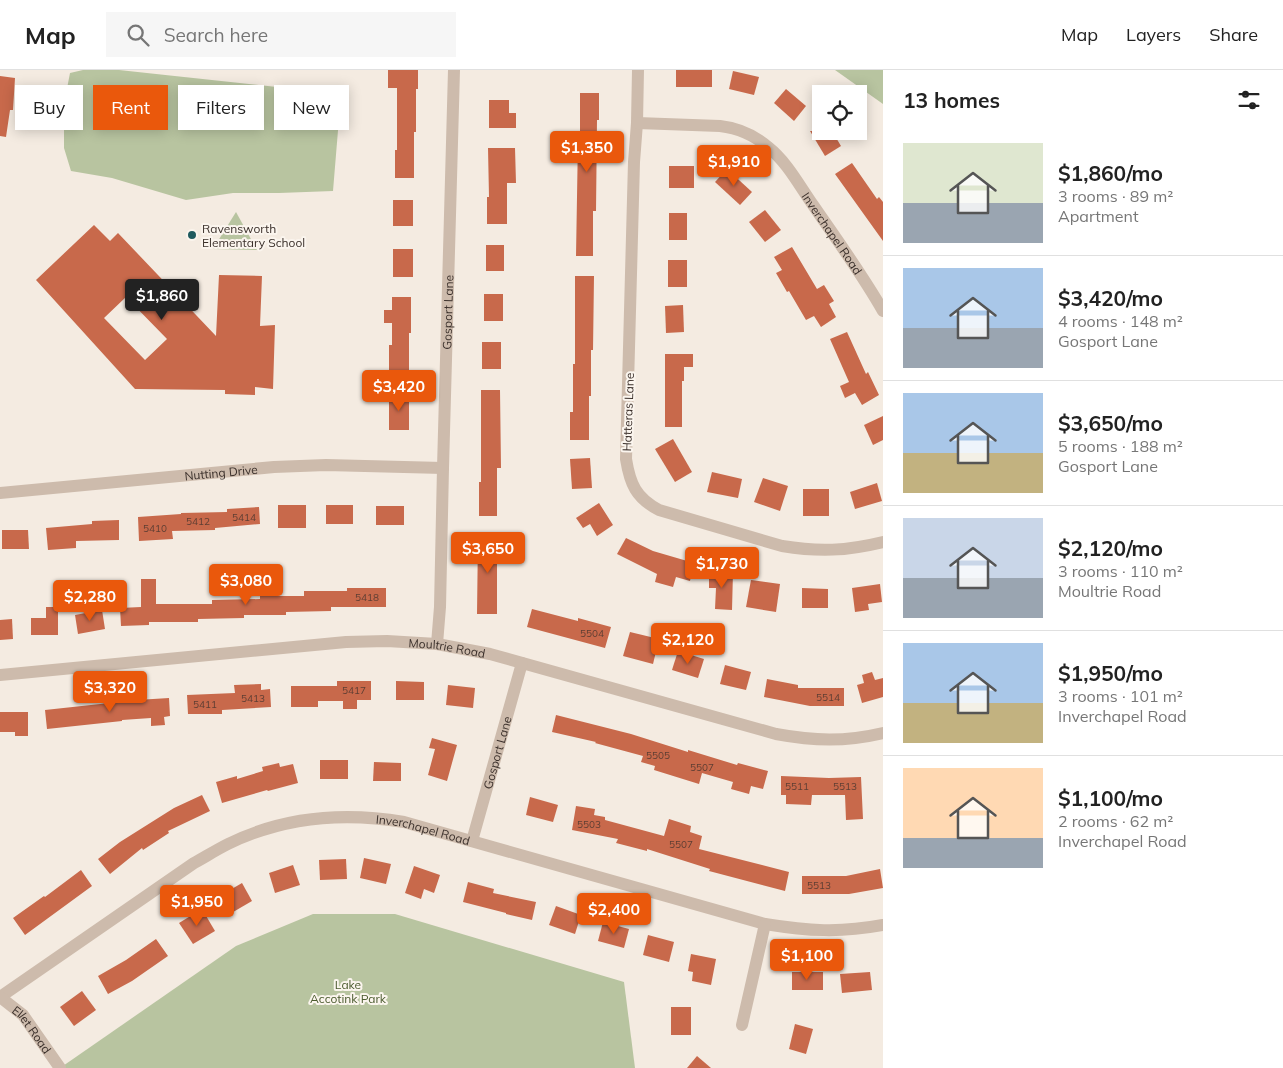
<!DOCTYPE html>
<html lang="en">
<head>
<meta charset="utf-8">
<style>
  body { margin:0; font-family:Mulish,sans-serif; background:#f6f6f6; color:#222; height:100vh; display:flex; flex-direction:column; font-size:19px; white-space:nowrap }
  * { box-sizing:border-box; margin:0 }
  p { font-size:16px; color:#767676 }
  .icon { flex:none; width:28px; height:28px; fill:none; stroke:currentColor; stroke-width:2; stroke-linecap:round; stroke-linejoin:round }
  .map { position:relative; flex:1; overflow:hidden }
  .side { display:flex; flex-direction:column; background:#fff; width:400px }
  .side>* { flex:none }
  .guide { position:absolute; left:15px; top:15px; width:475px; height:45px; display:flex; gap:10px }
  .controls { position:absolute; left:812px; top:15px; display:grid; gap:10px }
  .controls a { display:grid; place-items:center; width:55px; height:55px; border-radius:0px; background:#fff; box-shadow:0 2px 12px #0003; font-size:25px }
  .price { position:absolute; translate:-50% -42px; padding:0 11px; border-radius:5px; background:#ea580c; color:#fff; font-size:16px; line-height:32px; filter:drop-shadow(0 1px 2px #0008) }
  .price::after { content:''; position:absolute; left:50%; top:30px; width:15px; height:11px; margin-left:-8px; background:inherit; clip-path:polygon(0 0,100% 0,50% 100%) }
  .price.current { background:#222; color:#fff }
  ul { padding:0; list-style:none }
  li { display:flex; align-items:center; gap:15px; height:125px; padding:0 20px }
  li+li { border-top:1px solid #e0e0e0 }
  li span { display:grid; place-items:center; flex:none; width:140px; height:100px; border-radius:0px; color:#555 }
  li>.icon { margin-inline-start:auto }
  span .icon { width:60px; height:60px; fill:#fffc; stroke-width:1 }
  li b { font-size:21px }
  h2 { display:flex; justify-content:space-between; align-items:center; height:60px; padding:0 20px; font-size:21px }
  .tag { padding:0 18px; border-radius:0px; background:#fff; box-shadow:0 2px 12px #0003; font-size:18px; line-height:45px }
  .tag.current { background:#ea580c; color:#fff }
  header { display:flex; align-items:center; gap:30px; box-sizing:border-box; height:70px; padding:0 25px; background:#fff; border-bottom:1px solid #e0e0e0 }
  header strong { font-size:24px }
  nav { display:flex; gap:28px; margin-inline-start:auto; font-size:18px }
  .search { width:350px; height:45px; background:#f6f6f6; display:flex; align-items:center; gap:12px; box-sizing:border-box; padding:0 18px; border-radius:0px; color:#767676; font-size:19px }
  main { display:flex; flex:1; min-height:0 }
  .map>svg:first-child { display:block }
  .green { fill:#b8c4a0 }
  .building { fill:#c8694b; fill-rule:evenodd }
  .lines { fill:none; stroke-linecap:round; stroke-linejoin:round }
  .minor { stroke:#cdbbac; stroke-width:12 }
  .poi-dot { fill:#1f5a5e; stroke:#fbf5ee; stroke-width:2 }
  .labels { text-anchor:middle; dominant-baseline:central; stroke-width:4; stroke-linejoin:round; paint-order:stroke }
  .number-label { font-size:10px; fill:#5e3e33 }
  .poi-label { font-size:12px; fill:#3b302b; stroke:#fbf5ee; text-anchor:start }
  .street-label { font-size:12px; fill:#3b302b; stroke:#fbf5ee }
  .park-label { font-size:12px; fill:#4a5a2e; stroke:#fbf5ee }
</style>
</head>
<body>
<header>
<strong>Map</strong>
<div class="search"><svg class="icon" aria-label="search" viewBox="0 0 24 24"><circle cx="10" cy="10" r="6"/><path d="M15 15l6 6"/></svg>Search here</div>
<nav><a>Map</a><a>Layers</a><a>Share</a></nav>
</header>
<main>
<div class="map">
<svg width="883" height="998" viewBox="0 0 883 998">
  <rect width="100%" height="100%" fill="#f4ebe1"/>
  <g class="green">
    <path d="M83,0H119L341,24L333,121L279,123H233L186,130L112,108L71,101L64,78V34L70,3Z"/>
    <path d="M835,0H883V34Z"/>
    <path d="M236,142L257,180L213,179Z"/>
    <path d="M313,844H395L624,912L635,998H60L236,876Z"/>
  </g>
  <g class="building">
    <path d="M388,0H418V19H416V62H414V108H395V80H397V18H388Z"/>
    <rect x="676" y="0" width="36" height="17"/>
    <path d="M733,1L759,7L754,25L729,19Z"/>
    <path d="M0,6L15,8L13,40H10L6,67L0,66Z"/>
    <path d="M786,19L806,36L794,51L774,33Z"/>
    <path d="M580,23H599V50H597L596,141H593V186H576L578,68H580Z"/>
    <path d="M489,30H509V43H516V58H489Z"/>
    <path d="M810,61H832L841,76L825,86Z"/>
    <path d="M488,78H515L516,113H507V154H487V127H489Z"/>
    <path d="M852,93L877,129L879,127L883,132V171L835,104Z"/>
    <rect x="669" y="96" width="25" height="22"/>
    <path d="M727,99L752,122L740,135L715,112Z"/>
    <rect x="393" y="130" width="20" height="26"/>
    <path d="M765,140L781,160L765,172L749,152Z"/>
    <rect x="669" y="143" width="18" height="27"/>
    <path d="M94,155L110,171L118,163L216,266L219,205L262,206L260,256L275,255L273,319L255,317V325L225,324V320L135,319L36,210ZM126,227L167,269L145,290L104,248Z"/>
    <rect x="486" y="175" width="18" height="26"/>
    <path d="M792,177L817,219L824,215L834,231L829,234L836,247L821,257L814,246L806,250L789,221L787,222L776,203L782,200L774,187Z"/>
    <rect x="393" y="179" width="20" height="28"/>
    <rect x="668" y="190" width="19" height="27"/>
    <path d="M575,206H594L593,280H591V326H589V370H570V342H573V294H575Z"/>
    <rect x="484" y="224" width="19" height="27"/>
    <path d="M392,227H411V263H409V303H389V275H392V253H384V240H392Z"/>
    <path d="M683,235L684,262L666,263L665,236Z"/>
    <path d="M847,262L866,304L868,302L879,325L862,335L855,323L845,328L840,316L849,312L830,269Z"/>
    <rect x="482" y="272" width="19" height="27"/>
    <path d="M665,284H693V297H684V311H682V357H665Z"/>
    <path d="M481,320H500L501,398H497V446H479V412H481Z"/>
    <rect x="389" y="325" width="20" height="35"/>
    <path d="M883,346V370L873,375L864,355Z"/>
    <path d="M673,369L692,402L675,412L655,379Z"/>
    <path d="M590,388L592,418L572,419L570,389Z"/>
    <path d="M712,402L742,409L738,428L707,422Z"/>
    <path d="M763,408L788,416L780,441L754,432Z"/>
    <path d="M877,413L882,431L855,439L850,422Z"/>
    <rect x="803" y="419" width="26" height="27"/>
    <path d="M599,433L613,455L597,466L590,454L583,458L576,448Z"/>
    <rect x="278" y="435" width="28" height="23"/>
    <rect x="326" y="435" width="27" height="19"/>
    <rect x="376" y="436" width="28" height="19"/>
    <path d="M259,437L260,454L215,458V460L172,461L173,469L139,471L138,447L181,444V443L227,442V439Z"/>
    <path d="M119,450V470L76,471V478L48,480L46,458L92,454V451Z"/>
    <path d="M2,460H28L29,479H2Z"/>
    <path d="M478,466H499V494H497V544H477Z"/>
    <path d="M626,468L653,481L694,493L690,511L676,507L673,517L655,512L657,504L617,484Z"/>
    <path d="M709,501L733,502L732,540L715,539L716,518H709Z"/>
    <path d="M141,509H156V534H212V530L260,529V526H304V521H347V518H386V537H331V541L286,542V545H244V548L198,549V552H149V555L121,556L120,538L141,537Z"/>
    <path d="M751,510L780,514L776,542L746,537Z"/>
    <path d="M880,514L882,532L868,534L869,540L855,542L852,518Z"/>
    <path d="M802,518L828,519V538H802Z"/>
    <path d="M46,537H58V565H31V548H46Z"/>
    <path d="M532,539L578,551V548L611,557L605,578L527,557Z"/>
    <path d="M102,540L105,559L78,564L75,545Z"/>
    <path d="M12,549L13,569L0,570V550Z"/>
    <path d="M630,562L659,569L653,594L623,586Z"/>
    <path d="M678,581L704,589L698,608L672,600Z"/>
    <path d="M725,595L751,602L746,620L720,614Z"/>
    <path d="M872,602L875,610L883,608V627L862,633L857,615L864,613L862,605Z"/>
    <path d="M767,609L798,615V618H844V636H810L764,627Z"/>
    <path d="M337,611H371V630H357V639H343V631H318V637H291V616H337Z"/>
    <path d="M396,611L424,612V630H396Z"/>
    <path d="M261,614V620L270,619L271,637L222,640V644H188L187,625L235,623L234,615Z"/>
    <path d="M448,615L475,618L473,638L446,635Z"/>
    <path d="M169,628L170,646L164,647L165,655L151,656V648L122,650V651L47,659L45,640L137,630Z"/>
    <path d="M0,642H28V666H15V662H0Z"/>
    <path d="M556,645L631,664L688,682V680L737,695L738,693L768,701L763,719L751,716L749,724L731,719L733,712L702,703L699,714L654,700L655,696L641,692L643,686L595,673L596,672L552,662Z"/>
    <path d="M432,668L457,675L447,711L428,705L435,679L429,678Z"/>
    <rect x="320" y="690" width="28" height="19"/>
    <path d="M374,692L401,693V711H373Z"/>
    <path d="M279,693L280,697L293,694L298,713L268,721L267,720L222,733L216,712L237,706V709L263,701L262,697Z"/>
    <path d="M781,706L829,708L861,707L863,749L846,750L845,725H812L811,735L786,734V725H781Z"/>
    <path d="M202,725L210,741L168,761L169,763L143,780L142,778L110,804L98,789L120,772L174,738Z"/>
    <path d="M530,727L558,735L553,752L526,745Z"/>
    <path d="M576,736L595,739L594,745L605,747V750L664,766L669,749L691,756L690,762L702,766L699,779L789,802L785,821L709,801L710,799L647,779V781L616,773L618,769L572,760Z"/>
    <path d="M364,788L391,794L386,814L360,808Z"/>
    <path d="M346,789L347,809L320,810L319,790Z"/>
    <path d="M293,795L300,815L275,823L269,803Z"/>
    <path d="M414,796L440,805L434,823L424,819L421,829L405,823Z"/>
    <path d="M880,799L883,818L849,824H802V806H846Z"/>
    <path d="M81,800L92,816L25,865L13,848L44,826L45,827Z"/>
    <path d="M468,812L494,819L493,823L536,832L532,850L506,844V843L463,832Z"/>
    <path d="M242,813L252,831L228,845L218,827Z"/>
    <path d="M556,836L581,845L575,864L549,855Z"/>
    <path d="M202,839L215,861L193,874L179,853Z"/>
    <path d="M603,852L629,859L624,878L598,871Z"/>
    <path d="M648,865L674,872L669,892L643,885Z"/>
    <path d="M156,869L168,886L132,911L108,924L98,906L126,890Z"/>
    <path d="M691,884L716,889L711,915L692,911L693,902L688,901Z"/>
    <rect x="792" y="902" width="31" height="18"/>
    <path d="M870,902L872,920L842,923L840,904Z"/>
    <path d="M82,921L96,940L74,956L60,937Z"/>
    <rect x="671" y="937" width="20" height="28"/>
    <path d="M795,954L813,959L806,984L789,979Z"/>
    <path d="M697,986L711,998H687Z"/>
  </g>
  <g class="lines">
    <g class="minor">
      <path d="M638,0L637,53L634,92L626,389C630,414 636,428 659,440L782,476C819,482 846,481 883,472"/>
      <path id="s1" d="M637,53L720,56C738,58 754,65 768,77C787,92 799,115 813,135C837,170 862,204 883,241"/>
      <path id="s2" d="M0,423L274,397L326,395L443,398"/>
      <path id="s3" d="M437,574L440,537L443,398L454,0"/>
      <path id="s4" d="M0,605L346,572L387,571L437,574L490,584L776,664C814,671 845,672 883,663"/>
      <path id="s5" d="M472,771L522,593"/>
      <path id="s6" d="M0,927L194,793C205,787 216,780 228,774C283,747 344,742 404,752L765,854C808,861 840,863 883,855"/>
      <path id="s7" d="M0,927L23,945L60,998"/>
      <path d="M742,955L765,854"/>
    </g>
  </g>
  <circle class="poi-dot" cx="192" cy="165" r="5"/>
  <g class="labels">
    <g class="number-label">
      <text x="244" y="447">5414</text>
      <text x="198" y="451">5412</text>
      <text x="155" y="458">5410</text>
      <text x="367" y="527">5418</text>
      <text x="592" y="563">5504</text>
      <text x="354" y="620">5417</text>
      <text x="828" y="627">5514</text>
      <text x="253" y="628">5413</text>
      <text x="205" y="634">5411</text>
      <text x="658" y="685">5505</text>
      <text x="702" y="697">5507</text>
      <text x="797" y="716">5511</text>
      <text x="845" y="716">5513</text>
      <text x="589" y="754">5503</text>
      <text x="681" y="774">5507</text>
      <text x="819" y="815">5513</text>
    </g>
    <g class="poi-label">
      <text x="202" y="158">Ravensworth<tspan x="202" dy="14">Elementary School</tspan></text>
    </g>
    <g class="street-label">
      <text stroke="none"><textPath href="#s1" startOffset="244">Inverchapel Road</textPath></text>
      <text stroke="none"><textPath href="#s3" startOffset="332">Gosport Lane</textPath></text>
      <text transform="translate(628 342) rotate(-88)">Hatteras Lane</text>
      <text stroke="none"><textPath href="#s2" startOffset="222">Nutting Drive</textPath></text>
      <text stroke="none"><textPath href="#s4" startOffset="449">Moultrie Road</textPath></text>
      <text stroke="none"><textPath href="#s5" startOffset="92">Gosport Lane</textPath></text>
      <text stroke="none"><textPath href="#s6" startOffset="475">Inverchapel Road</textPath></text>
      <text stroke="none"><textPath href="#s7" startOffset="46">Ellet Road</textPath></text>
    </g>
    <g class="park-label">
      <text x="348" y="914">Lake<tspan x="348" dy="14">Accotink Park</tspan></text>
    </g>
  </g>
</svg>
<div class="controls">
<a><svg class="icon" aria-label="locate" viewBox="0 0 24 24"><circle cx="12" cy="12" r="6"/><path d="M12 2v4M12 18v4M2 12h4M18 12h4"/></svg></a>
</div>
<b class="price" style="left:587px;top:103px">$1,350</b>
<b class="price" style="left:734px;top:117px">$1,910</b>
<b class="price current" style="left:162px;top:251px">$1,860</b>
<b class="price" style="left:399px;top:342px">$3,420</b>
<b class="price" style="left:488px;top:504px">$3,650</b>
<b class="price" style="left:722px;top:519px">$1,730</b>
<b class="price" style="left:246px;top:536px">$3,080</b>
<b class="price" style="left:90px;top:552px">$2,280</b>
<b class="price" style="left:688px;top:595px">$2,120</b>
<b class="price" style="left:110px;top:643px">$3,320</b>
<b class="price" style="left:197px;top:857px">$1,950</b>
<b class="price" style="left:614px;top:865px">$2,400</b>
<b class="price" style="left:807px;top:911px">$1,100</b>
<div class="guide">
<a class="tag">Buy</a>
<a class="tag current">Rent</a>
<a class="tag">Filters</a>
<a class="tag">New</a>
</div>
</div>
<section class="side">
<h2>13 homes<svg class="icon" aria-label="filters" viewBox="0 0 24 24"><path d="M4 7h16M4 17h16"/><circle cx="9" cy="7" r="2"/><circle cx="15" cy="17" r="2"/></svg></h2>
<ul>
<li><span style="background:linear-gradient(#dfe7d0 60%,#9aa5b1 0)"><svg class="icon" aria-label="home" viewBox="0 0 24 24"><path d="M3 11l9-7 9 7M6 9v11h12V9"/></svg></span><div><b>$1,860/mo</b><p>3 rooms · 89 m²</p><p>Apartment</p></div></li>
<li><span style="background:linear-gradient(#a9c7e8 60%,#9aa5b1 0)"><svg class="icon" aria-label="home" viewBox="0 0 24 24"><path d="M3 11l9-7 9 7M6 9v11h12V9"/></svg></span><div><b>$3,420/mo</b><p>4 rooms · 148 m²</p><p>Gosport Lane</p></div></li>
<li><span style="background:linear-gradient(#a9c7e8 60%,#c2b280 0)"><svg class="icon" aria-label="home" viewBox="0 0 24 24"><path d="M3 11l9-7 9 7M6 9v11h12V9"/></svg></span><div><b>$3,650/mo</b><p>5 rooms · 188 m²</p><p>Gosport Lane</p></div></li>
<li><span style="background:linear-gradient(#c9d6e8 60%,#9aa5b1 0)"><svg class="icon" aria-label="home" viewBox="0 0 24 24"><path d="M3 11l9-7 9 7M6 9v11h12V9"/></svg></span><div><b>$2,120/mo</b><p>3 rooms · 110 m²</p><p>Moultrie Road</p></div></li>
<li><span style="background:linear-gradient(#a9c7e8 60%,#c2b280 0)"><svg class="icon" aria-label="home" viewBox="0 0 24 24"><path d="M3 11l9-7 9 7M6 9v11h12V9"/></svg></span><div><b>$1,950/mo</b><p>3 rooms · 101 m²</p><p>Inverchapel Road</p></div></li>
<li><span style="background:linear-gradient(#ffd9b3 70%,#9aa5b1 0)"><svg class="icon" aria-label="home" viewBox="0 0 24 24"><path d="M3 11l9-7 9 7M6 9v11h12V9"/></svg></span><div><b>$1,100/mo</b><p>2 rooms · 62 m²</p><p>Inverchapel Road</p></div></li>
</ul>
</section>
</main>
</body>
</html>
